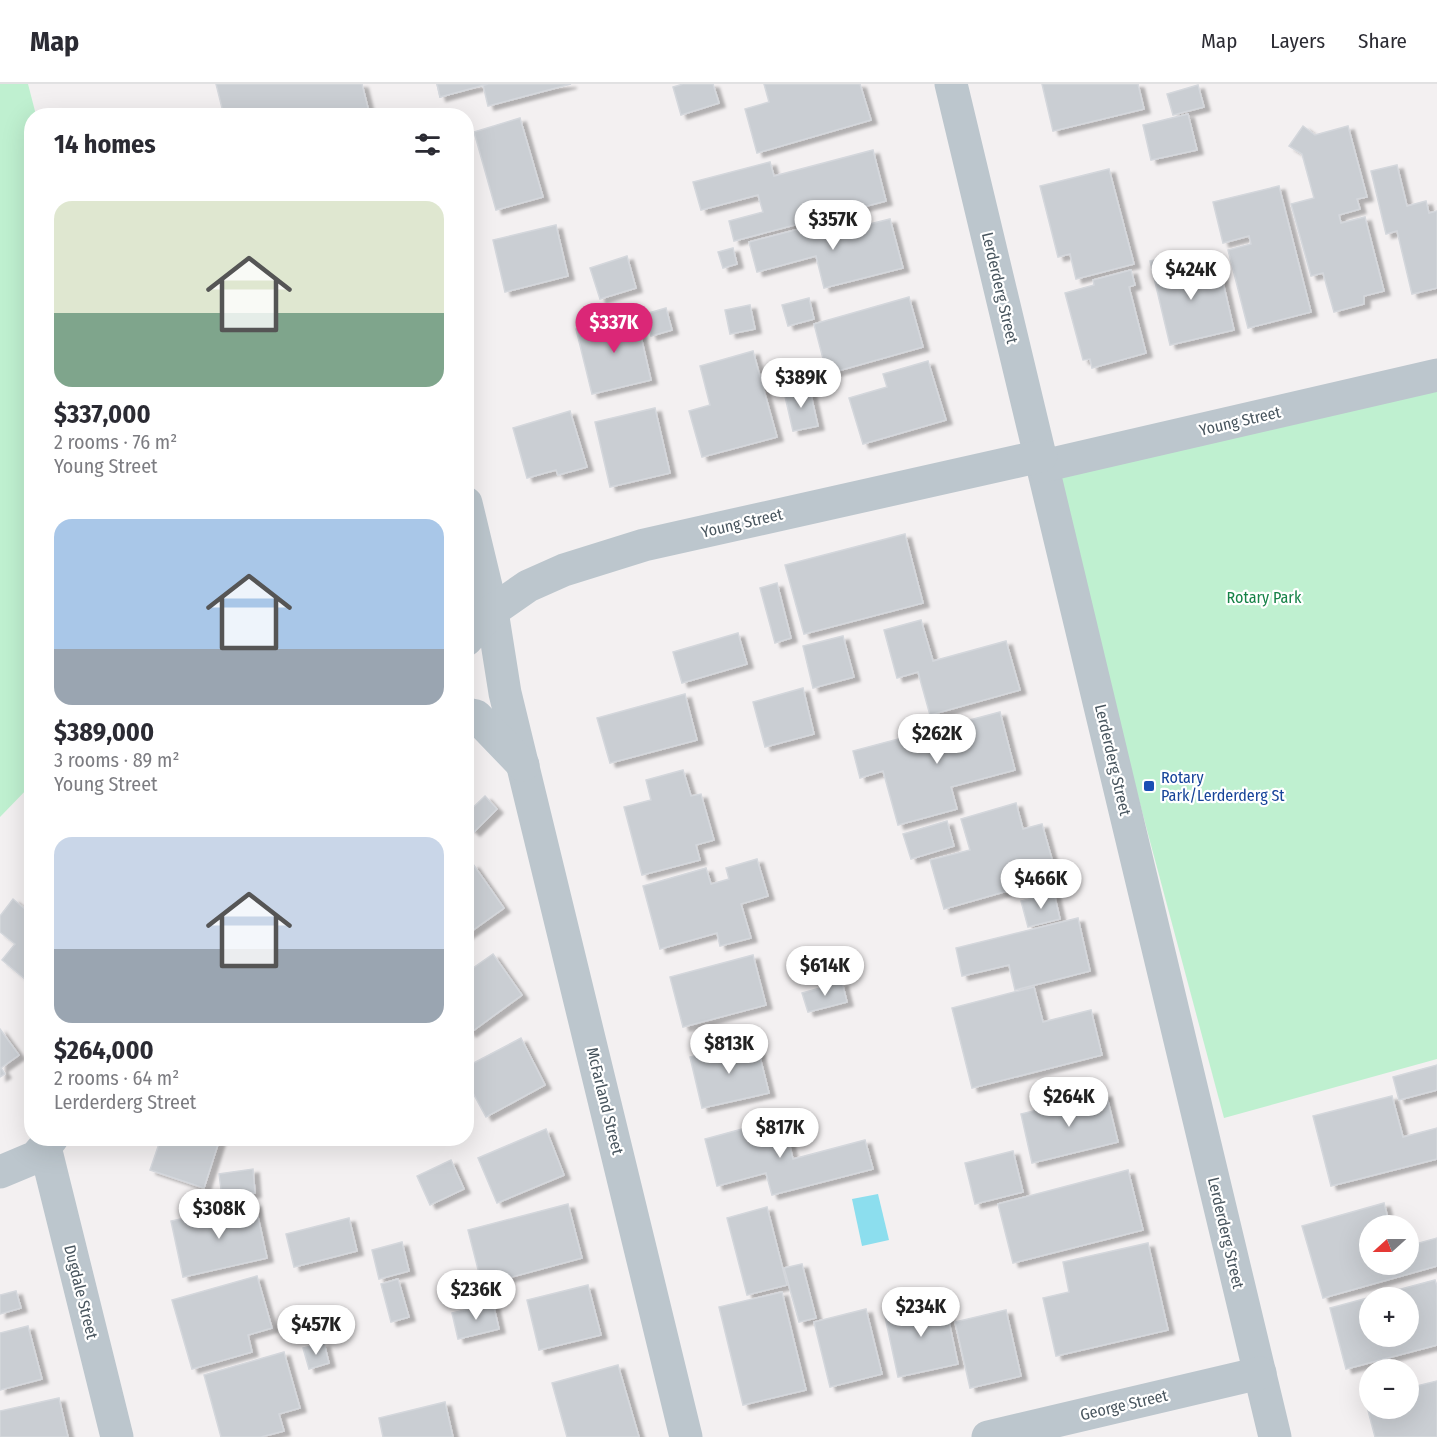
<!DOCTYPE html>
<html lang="en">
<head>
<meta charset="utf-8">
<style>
  body { margin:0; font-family:"Fira Sans Condensed",sans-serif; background:#f2f2f3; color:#2b2b33; height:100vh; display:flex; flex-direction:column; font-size:22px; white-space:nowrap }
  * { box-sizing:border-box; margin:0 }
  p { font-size:20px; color:#7c7c81 }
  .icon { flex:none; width:33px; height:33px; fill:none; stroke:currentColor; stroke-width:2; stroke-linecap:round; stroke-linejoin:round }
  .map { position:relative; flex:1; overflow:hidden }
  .sheet { position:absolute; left:24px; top:24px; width:450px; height:1038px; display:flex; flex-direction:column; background:#fff; border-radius:24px; box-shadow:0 6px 24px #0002 }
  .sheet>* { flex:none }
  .needle { width:39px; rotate:249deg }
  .fabs { position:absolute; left:1359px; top:1131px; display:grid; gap:12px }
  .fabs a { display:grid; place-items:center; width:60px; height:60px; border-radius:50%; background:#fff; box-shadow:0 6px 24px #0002; font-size:30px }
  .price { position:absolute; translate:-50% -51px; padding:0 14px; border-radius:21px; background:#fff; color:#222; font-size:20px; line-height:39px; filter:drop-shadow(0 2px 3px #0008) }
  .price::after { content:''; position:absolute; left:50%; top:36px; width:18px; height:14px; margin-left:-9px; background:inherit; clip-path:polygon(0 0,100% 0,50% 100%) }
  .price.selected { background:#db2777; color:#fff }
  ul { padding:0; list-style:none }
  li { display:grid; align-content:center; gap:12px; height:318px; padding:0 30px }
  li span { display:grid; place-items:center; height:186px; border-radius:18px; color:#555 }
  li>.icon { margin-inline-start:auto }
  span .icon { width:108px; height:108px; fill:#fffc; stroke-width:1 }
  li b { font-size:26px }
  h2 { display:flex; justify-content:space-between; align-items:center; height:72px; padding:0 30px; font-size:26px }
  header { display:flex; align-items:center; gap:36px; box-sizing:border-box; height:84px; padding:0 30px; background:#fff; border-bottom:2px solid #e1e1e2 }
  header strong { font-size:28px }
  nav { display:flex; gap:33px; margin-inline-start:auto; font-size:21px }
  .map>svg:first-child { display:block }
  .green { fill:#bff0d0 }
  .water { fill:#8cdeee }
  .building { fill:#caced3; stroke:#d4d7dc; stroke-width:1.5; fill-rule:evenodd; filter:url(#shadow) }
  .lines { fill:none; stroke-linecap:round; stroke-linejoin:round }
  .minor { stroke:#bcc6cd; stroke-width:33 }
  .transit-dot { fill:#1a4fb4; stroke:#fff; stroke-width:2 }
  .labels { text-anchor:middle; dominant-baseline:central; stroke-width:4.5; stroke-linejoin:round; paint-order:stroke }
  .street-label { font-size:16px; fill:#48555e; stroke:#fff }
  .park-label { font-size:16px; fill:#168247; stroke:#fff }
  .transit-label { font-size:16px; fill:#164399; stroke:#fff; text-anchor:start }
</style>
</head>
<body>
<header>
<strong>Map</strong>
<nav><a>Map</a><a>Layers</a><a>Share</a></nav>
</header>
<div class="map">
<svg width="1437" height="1353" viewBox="0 0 1437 1353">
  <defs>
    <filter id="shadow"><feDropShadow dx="6" dy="4" stdDeviation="1.5" flood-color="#0004"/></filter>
  </defs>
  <rect width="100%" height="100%" fill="#f3f0f1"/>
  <g class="green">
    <path d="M0,0H28L36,31L32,32L31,701L0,733Z"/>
    <path d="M1437,289V975L1224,1034L1051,387Z"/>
  </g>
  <path class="water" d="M878,1110L889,1156L862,1162L852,1115Z"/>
  <g class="building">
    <path d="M216,0H362L370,32H224Z"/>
    <path d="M437,0H571L488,22L483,1L440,13Z"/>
    <path d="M437,0H488L440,13Z"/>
    <path d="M683,0H713L719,19L681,31L673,3Z"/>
    <path d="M764,0H860L871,36L757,69L745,25L769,18Z"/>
    <path d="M1042,0H1138L1144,25L1053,47Z"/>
    <path d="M1198,1L1204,23L1173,31L1167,10Z"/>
    <path d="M1188,30L1197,66L1151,76L1143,41Z"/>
    <path d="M520,34L543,113L496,126L474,48Z"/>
    <path d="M1303,42L1315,51L1348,42L1367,113L1357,115L1360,125L1339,131L1341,139L1365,133L1384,207L1364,212V220L1334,228L1323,189L1311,192L1291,120L1314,114L1302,70L1289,62Z"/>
    <path d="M873,66L886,117L734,157L729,137L763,128L758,111L701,126L693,98L770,78L774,92Z"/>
    <path d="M1397,81L1407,122L1426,117L1429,129L1437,127V204L1412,210L1397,147L1386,150L1371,87Z"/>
    <path d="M1109,85L1134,180L1076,195L1070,170L1058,173L1040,102Z"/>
    <path d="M1279,102L1311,228L1248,244L1228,166L1251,160L1249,152L1223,159L1213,118Z"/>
    <path d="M890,135L903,184L824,204L816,172L757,188L749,158L822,139L825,151Z"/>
    <path d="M556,141L568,192L505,208L493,156Z"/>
    <path d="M733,164L737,180L723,184L718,168Z"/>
    <path d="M1179,170L1183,189L1219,181L1234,246L1170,261L1150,177Z"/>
    <path d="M627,172L636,204L600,215L590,184Z"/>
    <path d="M1131,186L1135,201L1129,203L1146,269L1092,284L1090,275L1083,276L1065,209L1094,201L1093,196Z"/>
    <path d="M909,213L923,263L827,290L814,240Z"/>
    <path d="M809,214L814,235L788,242L782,221Z"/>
    <path d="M750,221L755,245L730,250L725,226Z"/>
    <path d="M666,224L672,246L651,252L645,230Z"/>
    <path d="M636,231L651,296L592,310L576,245Z"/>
    <path d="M753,267L777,353L702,373L689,327L710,321L700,282Z"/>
    <path d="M928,277L946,336L863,360L849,314L887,303L883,290Z"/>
    <path d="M809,302L818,342L793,347L784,308Z"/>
    <path d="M655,324L670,389L610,403L595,338Z"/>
    <path d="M570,327L587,383L558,391L556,386L527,394L513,344Z"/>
    <path d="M905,450L923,519L804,550L785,481Z"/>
    <path d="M777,499L791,554L775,559L760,504Z"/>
    <path d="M921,536L933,577L1006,557L1020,606L930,631L918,588L897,594L884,546Z"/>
    <path d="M738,549L747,580L682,599L673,568Z"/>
    <path d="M843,552L854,593L813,604L803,562Z"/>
    <path d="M803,604L814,650L765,663L753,618Z"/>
    <path d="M685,610L697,656L610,679L597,634Z"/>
    <path d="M1000,628L1015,686L951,703L957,725L898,741L883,687L860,694L853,667Z"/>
    <path d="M683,686L691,712L701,710L714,756L696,761L700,776L642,791L624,723L651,716L646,696Z"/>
    <path d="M485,712L497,725L474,748L466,741V730Z"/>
    <path d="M1016,719L1023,745L1042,740L1057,793L944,825L930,776L970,766L961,735Z"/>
    <path d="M947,737L954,762L911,775L903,750Z"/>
    <path d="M757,775L768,812L741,820L751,854L720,862L717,849L660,865L643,802L706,784L711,800L729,795L726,784Z"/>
    <path d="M473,780L504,824L466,851V785Z"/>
    <path d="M1054,809L1060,835L1028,843L1021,817Z"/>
    <path d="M13,815L32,831V901L2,876L15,860L0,848V832Z"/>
    <path d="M1078,834L1090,887L1015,906L1009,881L962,892L956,864Z"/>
    <path d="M493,870L522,911L470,949L466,944V889Z"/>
    <path d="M753,871L766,921L683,943L670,893Z"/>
    <path d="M842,898L847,918L808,928L802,909Z"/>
    <path d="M1034,903L1043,938L1091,926L1102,971L972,1004L952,924Z"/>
    <path d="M0,945L19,971L1,984L5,990L0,993Z"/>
    <path d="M521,954L545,1001L486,1033L466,996V983Z"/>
    <path d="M756,957L769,1009L702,1024L690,973Z"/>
    <path d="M1437,981V1006L1399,1016L1393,993Z"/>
    <path d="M1106,1009L1118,1058L1032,1079L1021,1030Z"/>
    <path d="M1392,1012L1403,1053L1437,1044V1075L1331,1102L1313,1032Z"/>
    <path d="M783,1034L793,1075L865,1056L873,1085L772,1111L766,1089L717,1102L705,1055Z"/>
    <path d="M546,1045L564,1091L497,1119L478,1074Z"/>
    <path d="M161,1054H220L204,1104L150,1086Z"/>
    <path d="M1013,1067L1023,1108L975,1120L965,1079Z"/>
    <path d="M451,1076L464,1105L430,1121L417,1092Z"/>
    <path d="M253,1085L255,1109L222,1113L219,1090Z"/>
    <path d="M1128,1086L1143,1146L1013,1179L998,1120Z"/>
    <path d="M255,1119L267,1174L183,1193L171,1137Z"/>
    <path d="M1384,1119L1390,1142H1370V1180H1408V1162L1437,1154V1182L1323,1214L1302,1142Z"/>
    <path d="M568,1120L582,1174L482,1201L468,1146Z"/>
    <path d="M767,1123L787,1201L747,1211L727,1134Z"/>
    <path d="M349,1134L357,1167L294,1183L286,1150Z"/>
    <path d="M402,1158L409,1187L379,1195L372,1166Z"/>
    <path d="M1148,1159L1168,1246L1056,1272L1043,1214L1069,1208L1063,1178Z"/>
    <path d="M802,1180L816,1234L799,1238L784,1184Z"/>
    <path d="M257,1192L272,1244L248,1251L252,1268L192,1285L172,1216Z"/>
    <path d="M398,1195L409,1233L391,1238L381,1200Z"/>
    <path d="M1435,1196L1437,1202V1261L1346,1285L1330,1224ZM1370,1214H1408V1252H1370Z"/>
    <path d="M588,1201L601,1251L539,1266L527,1216Z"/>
    <path d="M16,1207L21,1224L0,1230V1211Z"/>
    <path d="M782,1208L806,1306L743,1321L719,1223Z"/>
    <path d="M944,1214L958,1280L898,1293L884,1228Z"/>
    <path d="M493,1219L499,1245L458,1255L452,1229Z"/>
    <path d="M866,1225L882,1290L830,1303L814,1238Z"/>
    <path d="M1006,1226L1021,1292L970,1304L955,1238Z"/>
    <path d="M28,1242L42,1295L0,1306V1249Z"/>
    <path d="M324,1259L329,1279L309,1285L303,1264Z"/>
    <path d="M284,1268L300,1324L279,1330L284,1347L261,1353H221L204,1291Z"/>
    <path d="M618,1281L639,1353H567L552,1299Z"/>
    <path d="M1437,1297V1353H1375L1365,1315L1370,1314V1324H1408V1304Z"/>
    <path d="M59,1314L68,1353H0V1327Z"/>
    <path d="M445,1318L453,1353H383L379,1334Z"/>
  </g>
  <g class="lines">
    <g class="minor">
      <path d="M951,0L1275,1353"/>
      <path d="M1043,382L1437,291"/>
      <path d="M466,419L492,527L505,609L686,1353"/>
      <path d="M466,556L492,527L528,502L564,486L644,461L1041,372"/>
      <path d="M466,630L476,632L523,681"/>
      <path d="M45,1063L117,1353"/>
      <path d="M0,1088L36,1073L52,1054"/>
      <path d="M988,1353L1260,1289"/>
    </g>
  </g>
  <rect class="transit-dot" x="1143" y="696" width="12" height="12" rx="3"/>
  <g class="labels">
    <g class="street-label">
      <text transform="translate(1000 204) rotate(77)">Lerderderg Street</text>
      <text transform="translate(1240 337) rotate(-13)">Young Street</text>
      <text transform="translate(742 439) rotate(-13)">Young Street</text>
      <text transform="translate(1113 676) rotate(77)">Lerderderg Street</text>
      <text transform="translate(605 1017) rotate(76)">McFarland Street</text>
      <text transform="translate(1226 1149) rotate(77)">Lerderderg Street</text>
      <text transform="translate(81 1208) rotate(76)">Dugdale Street</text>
      <text transform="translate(1124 1321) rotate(-13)">George Street</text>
    </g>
    <g class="park-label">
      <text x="1264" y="513">Rotary Park</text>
    </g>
    <g class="transit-label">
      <text x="1161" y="693">Rotary<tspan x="1161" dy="18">Park/Lerderderg St</tspan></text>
    </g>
  </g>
</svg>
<div class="fabs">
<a><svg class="needle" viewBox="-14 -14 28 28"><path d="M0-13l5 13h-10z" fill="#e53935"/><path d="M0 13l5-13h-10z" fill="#7c7c81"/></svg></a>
<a>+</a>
<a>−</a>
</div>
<b class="price" style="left:833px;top:167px">$357K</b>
<b class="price" style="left:1191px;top:217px">$424K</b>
<b class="price selected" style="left:614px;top:270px">$337K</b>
<b class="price" style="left:801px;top:325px">$389K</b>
<b class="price" style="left:937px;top:681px">$262K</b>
<b class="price" style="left:1041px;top:826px">$466K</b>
<b class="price" style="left:825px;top:913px">$614K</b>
<b class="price" style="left:729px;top:991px">$813K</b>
<b class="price" style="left:1069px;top:1044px">$264K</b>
<b class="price" style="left:780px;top:1075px">$817K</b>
<b class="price" style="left:219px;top:1156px">$308K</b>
<b class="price" style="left:476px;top:1237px">$236K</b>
<b class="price" style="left:921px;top:1254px">$234K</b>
<b class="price" style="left:316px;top:1272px">$457K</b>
<section class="sheet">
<h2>14 homes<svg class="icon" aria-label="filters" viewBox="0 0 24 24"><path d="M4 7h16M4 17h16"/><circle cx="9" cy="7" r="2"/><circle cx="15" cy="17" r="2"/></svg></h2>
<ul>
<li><span style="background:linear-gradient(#dfe7d0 60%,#7fa58c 0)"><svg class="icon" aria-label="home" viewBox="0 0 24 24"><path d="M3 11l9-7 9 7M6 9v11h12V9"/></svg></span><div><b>$337,000</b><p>2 rooms · 76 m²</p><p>Young Street</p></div></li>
<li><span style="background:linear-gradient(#a9c7e8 70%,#9aa5b1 0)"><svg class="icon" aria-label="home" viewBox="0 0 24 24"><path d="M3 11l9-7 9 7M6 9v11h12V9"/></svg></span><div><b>$389,000</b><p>3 rooms · 89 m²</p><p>Young Street</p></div></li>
<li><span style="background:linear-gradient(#c9d6e8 60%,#9aa5b1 0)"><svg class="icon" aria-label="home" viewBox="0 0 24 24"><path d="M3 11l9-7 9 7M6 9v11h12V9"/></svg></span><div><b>$264,000</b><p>2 rooms · 64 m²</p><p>Lerderderg Street</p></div></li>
</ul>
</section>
</div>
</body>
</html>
